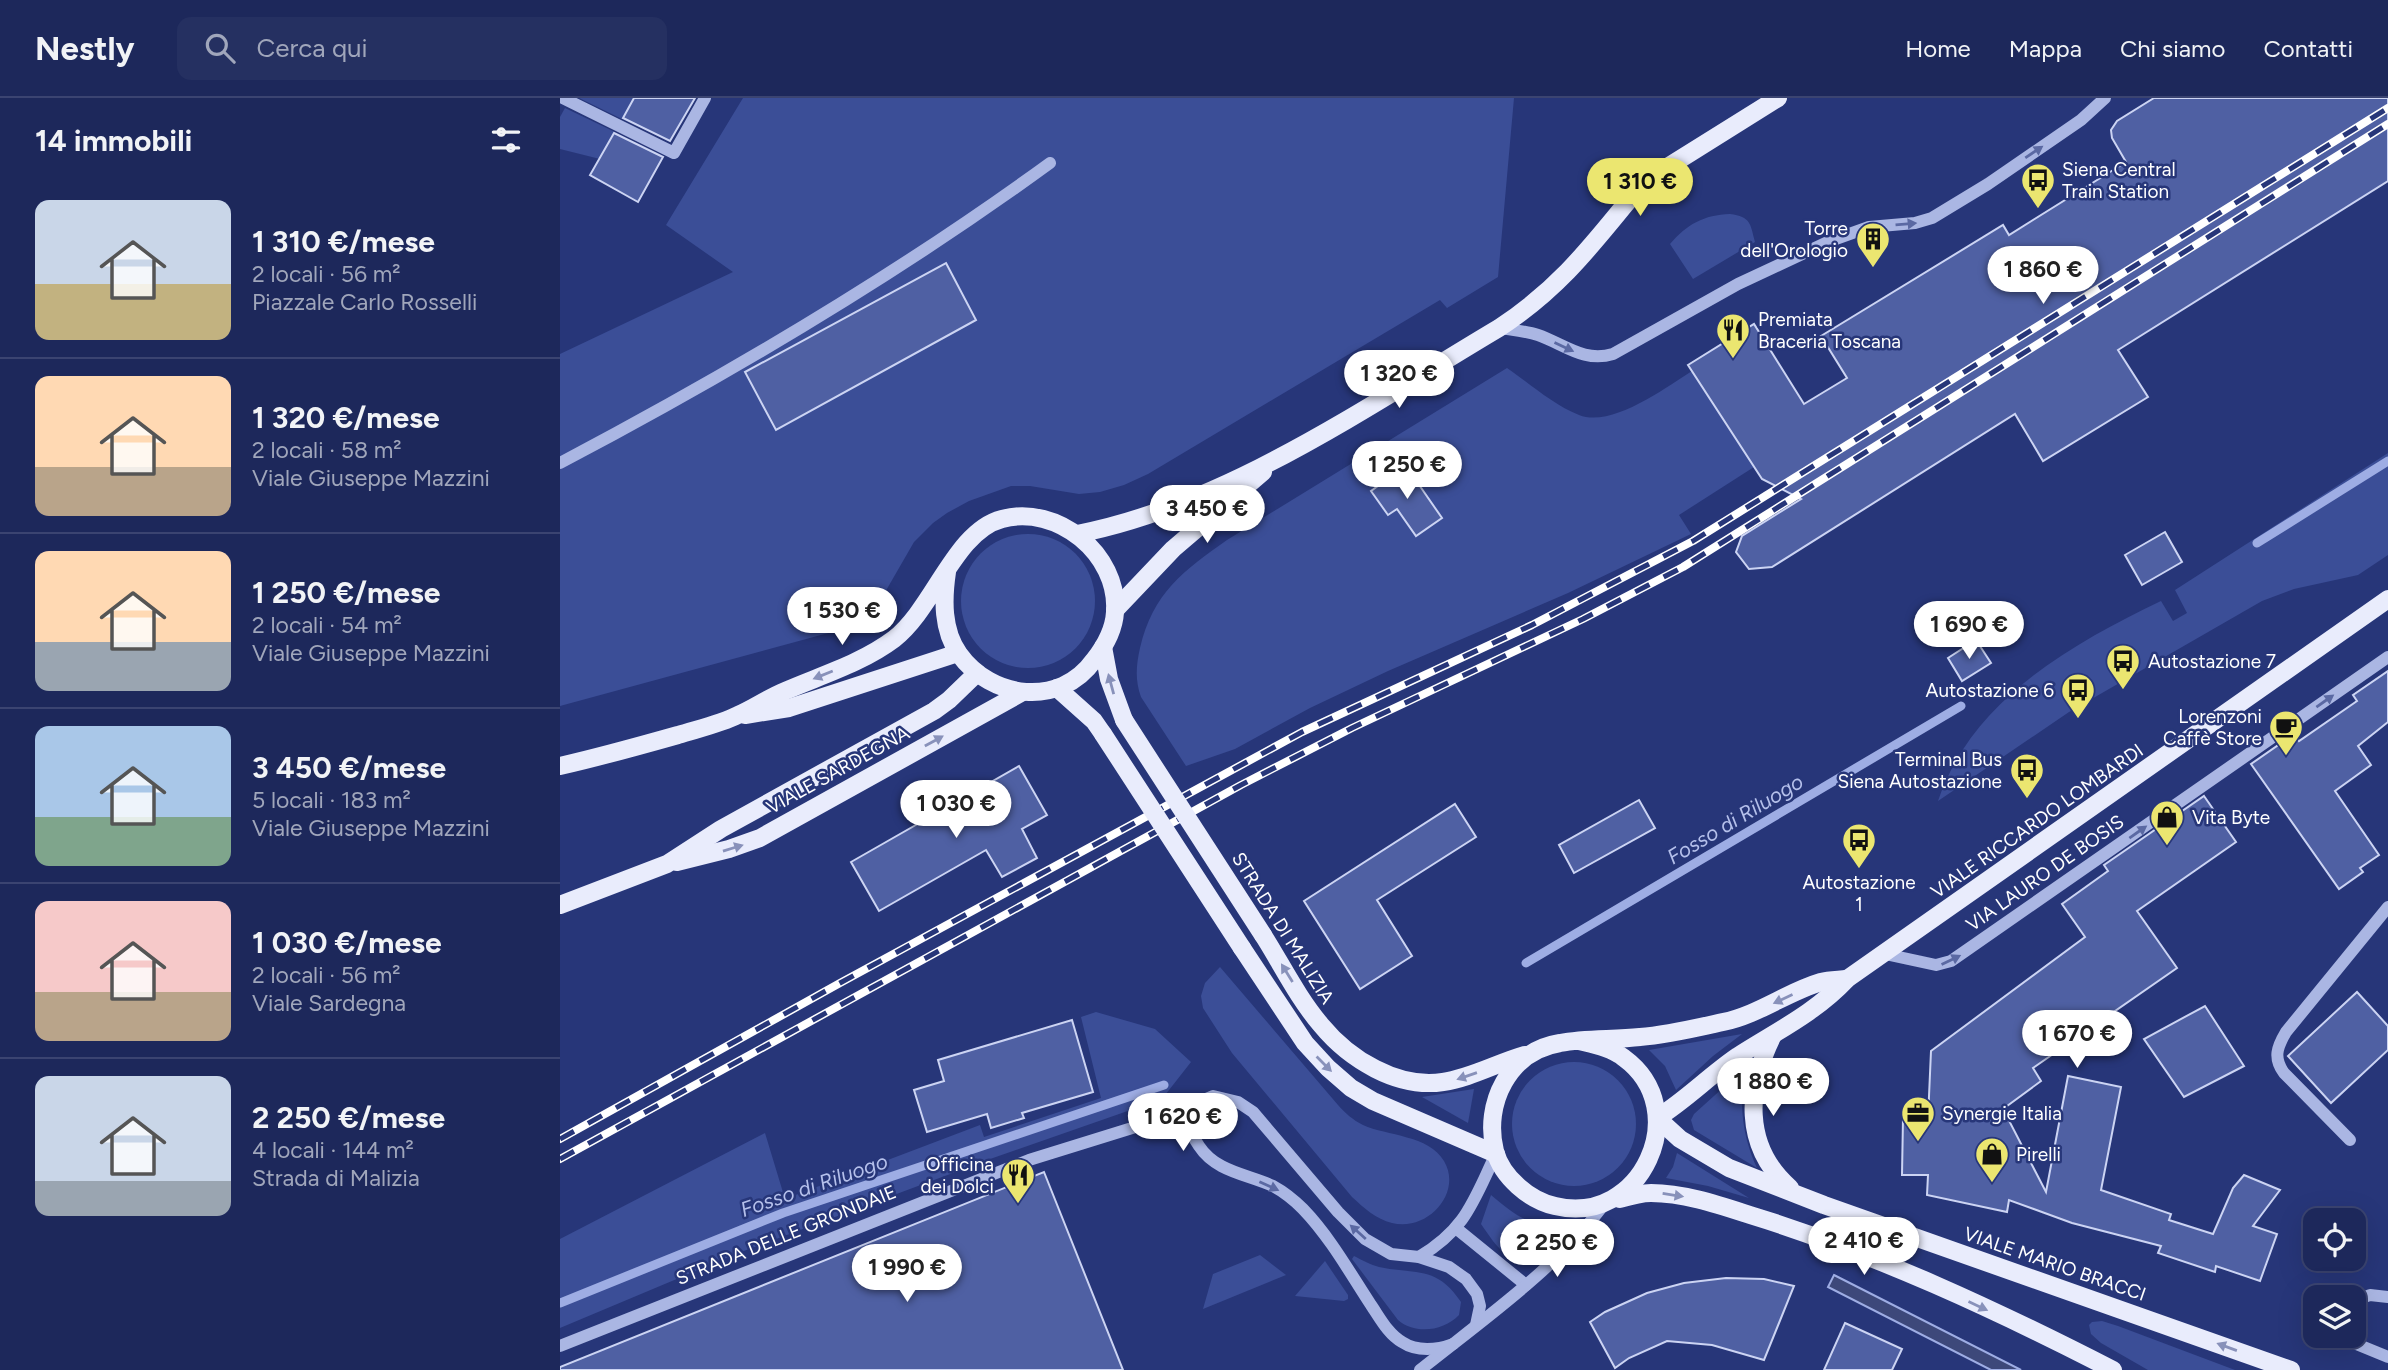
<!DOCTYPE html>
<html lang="it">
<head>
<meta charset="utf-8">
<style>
  body { margin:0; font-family:Figtree,sans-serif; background:#253061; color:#f1f3f6; height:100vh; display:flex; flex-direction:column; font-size:26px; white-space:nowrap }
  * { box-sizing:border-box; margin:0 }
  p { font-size:23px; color:#a0a6bb }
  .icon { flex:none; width:38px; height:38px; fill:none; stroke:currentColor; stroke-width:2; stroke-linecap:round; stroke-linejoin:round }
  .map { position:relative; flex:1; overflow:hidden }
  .details { display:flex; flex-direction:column; background:#1d285b; width:560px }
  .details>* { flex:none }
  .controls { position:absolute; left:1743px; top:1110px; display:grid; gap:14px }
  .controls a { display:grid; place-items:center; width:63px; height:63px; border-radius:14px; background:#1d285b; box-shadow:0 7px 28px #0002,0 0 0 2px #3b4471; font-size:35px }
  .price { position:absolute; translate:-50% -60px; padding:0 16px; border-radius:24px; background:#fff; color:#222; font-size:23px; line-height:46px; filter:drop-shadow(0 2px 4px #0008) }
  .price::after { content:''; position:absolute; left:50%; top:42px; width:21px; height:16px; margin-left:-10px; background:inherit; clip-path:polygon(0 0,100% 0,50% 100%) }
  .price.selected { background:#ebe670; color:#111 }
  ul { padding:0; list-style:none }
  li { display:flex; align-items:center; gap:21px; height:175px; padding:0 35px }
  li+li { border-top:2px solid #3b4471 }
  li span { display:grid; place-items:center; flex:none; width:196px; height:140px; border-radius:14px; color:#555 }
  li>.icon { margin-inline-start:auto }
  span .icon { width:84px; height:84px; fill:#fffc; stroke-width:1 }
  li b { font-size:30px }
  h2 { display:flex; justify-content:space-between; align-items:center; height:84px; padding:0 35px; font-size:30px }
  header { display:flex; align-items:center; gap:42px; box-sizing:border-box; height:98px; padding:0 35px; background:#1d285b; border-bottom:2px solid #3b4471 }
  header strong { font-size:33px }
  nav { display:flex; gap:38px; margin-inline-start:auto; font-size:24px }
  .search { width:490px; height:63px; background:#253061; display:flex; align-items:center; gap:18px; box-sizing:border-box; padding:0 24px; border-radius:14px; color:#a0a6bb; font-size:26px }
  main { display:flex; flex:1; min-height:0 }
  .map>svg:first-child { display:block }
  .green { fill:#3b4e97 }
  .water { fill:#3d487a; stroke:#9eade4; stroke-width:2 }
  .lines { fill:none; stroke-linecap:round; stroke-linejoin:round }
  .stream { stroke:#9eade4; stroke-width:9 }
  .building { fill:#4f60a3; stroke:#ccd4f3; stroke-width:2 }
  .minor { stroke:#aab6e3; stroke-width:12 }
  .major { stroke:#e9ecfc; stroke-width:18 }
  .rail-casing { stroke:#fff; stroke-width:8 }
  .rail { stroke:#273679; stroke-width:5; stroke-dasharray:16; stroke-linecap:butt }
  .major-bridge { stroke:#e9ecfc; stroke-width:18 }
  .oneway { fill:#5b69a3 }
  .oneway2 { fill:#8891ba }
  .labels { text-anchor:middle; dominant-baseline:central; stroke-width:5; stroke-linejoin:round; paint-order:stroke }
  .poi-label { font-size:19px; fill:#fff; stroke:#273679; text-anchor:start }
  .street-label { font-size:19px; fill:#fff; stroke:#273679 }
  .water-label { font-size:21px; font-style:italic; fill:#b5c0eb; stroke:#273679 }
</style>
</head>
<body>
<header>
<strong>Nestly</strong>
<div class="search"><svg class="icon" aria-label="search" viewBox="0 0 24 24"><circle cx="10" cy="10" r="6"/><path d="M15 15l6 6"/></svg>Cerca qui</div>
<nav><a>Home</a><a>Mappa</a><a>Chi siamo</a><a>Contatti</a></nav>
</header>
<main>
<section class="details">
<h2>14 immobili<svg class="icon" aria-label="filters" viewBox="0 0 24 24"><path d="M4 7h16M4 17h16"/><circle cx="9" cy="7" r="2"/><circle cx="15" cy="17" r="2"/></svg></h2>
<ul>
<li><span style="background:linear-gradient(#c9d6e8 60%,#c2b280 0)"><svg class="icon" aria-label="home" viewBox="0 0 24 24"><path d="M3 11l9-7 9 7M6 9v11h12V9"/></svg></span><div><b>1 310 €/mese</b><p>2 locali · 56 m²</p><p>Piazzale Carlo Rosselli</p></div></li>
<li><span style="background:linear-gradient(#ffd9b3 65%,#b9a48a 0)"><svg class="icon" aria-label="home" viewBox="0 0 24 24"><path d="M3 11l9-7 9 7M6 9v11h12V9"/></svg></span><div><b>1 320 €/mese</b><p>2 locali · 58 m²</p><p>Viale Giuseppe Mazzini</p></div></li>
<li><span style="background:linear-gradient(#ffd9b3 65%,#9aa5b1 0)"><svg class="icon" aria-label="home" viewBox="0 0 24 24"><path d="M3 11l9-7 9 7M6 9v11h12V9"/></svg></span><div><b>1 250 €/mese</b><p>2 locali · 54 m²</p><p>Viale Giuseppe Mazzini</p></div></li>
<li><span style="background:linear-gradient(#a9c7e8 65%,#7fa58c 0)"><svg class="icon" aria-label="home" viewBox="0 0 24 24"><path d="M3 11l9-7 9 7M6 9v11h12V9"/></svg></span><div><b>3 450 €/mese</b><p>5 locali · 183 m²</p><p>Viale Giuseppe Mazzini</p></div></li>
<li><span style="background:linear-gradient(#f6c9c9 65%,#b9a48a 0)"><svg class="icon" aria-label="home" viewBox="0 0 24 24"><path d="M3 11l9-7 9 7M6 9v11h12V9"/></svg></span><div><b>1 030 €/mese</b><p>2 locali · 56 m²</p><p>Viale Sardegna</p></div></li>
<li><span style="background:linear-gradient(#c9d6e8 75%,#9aa5b1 0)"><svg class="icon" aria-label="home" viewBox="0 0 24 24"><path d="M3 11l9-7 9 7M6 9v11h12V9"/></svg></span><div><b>2 250 €/mese</b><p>4 locali · 144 m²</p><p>Strada di Malizia</p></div></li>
</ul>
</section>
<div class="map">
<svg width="1828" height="1272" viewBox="0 0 1828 1272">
  <rect width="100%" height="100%" fill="#273679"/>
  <g class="green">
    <path d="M19,0H74L62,21Z"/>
    <path d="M183,0H954L938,179L887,210L880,202L588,376L564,387L540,394L519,396L470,388H451L409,403L387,415L373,425L354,444L324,496L300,517L272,534L0,608V256L173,174L106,127Z"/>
    <path d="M5,10L55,34L40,61L0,51V19Z"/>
    <path d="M1170,116C1191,119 1190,125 1195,144L1133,181L1110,146C1127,126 1144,117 1170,116Z"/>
    <path d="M947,270C969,285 993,307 1019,317C1052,330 1105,290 1132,273L1194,369L1119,417L1131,436L1008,495L828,573L750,610L675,651L626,668L581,599C575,582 576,568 580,550C593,495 623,473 667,442Z"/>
    <path d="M1828,355V457L1798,477L1734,491L1702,503L1509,614L1378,703C1412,602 1510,547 1601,503L1613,523L1627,515L1615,492Z"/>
    <circle cx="468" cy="503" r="67"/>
    <path d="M660,869L778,1007C785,1015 793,1022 803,1027C827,1038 869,1037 884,1063C903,1095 867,1134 832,1125C816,1121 804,1110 792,1099L672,955L643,910L641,898L645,885Z"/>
    <path d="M536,914L595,931L631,964L602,1001L433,1060L181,1154L0,1230V1141L205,1035L225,1101L420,1027L424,1039L541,1000L521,919Z"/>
    <path d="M1182,936L1153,958L1116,992L1105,968L1089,952Z"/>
    <circle cx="1014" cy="1026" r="62"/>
    <path d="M1185,970C1179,1006 1182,1037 1197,1070L1134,1032L1131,1022L1134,1016Z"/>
    <path d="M914,991L908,1025L862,999Z"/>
    <path d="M1117,1055L1189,1100L1148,1088L1106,1080L1113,1069Z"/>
    <path d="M931,1097C958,1120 974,1130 1010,1132L973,1166C946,1165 935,1146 921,1126Z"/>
    <path d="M700,1157L726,1177L643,1211L653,1176Z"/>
    <path d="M794,1158C802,1162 811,1167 819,1169C857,1177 876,1167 901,1204L899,1217C884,1233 855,1237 838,1222L792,1161Z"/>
    <path d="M765,1163L788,1197V1201L784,1203L735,1198Z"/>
    <path d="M1542,1223L1558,1228L1675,1272H1588L1541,1245L1531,1236L1529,1227L1532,1224Z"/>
  </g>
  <path class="water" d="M1274,1177L1461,1272H1431L1268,1189Z"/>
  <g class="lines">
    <g class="stream">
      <path d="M1697,445L1828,363"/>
      <path d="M966,865L1401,608"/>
      <path d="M0,1205L223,1115L604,987"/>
    </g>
  </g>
  <g class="building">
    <path d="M74,0H135L110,43L63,20Z"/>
    <path d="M1594,0H1828V83L1558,252L1588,299L1483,363L1455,316L1212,469L1189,471L1176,454L1182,438L1241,401L1202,381L1128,267L1194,226L1244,306L1287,280L1261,238L1443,127L1449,137L1566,64L1552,40L1551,32L1557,23Z"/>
    <path d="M54,35L103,59L78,104L30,77Z"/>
    <path d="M386,165L416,222L216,332L185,274Z"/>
    <path d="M846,368L882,420L856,438L837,411L828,417L811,393Z"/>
    <path d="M1605,434L1622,464L1582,487L1565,457Z"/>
    <path d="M1416,542L1431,565L1402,583L1388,560Z"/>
    <path d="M1828,573V624L1798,648L1811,667L1775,693L1819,757L1800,770L1803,774L1779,791L1691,666L1734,636L1739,643L1797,603L1793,597Z"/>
    <path d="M459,668L487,717L462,731L477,760L442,779L426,752L319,813L291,764Z"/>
    <path d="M1644,698L1676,744L1577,813L1617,870L1473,970L1481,983L1443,1011L1486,1094L1508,978L1561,989L1541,1092L1611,1116L1609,1122L1653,1136L1673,1090L1684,1077L1720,1092L1693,1128L1717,1136L1700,1183L1656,1168L1655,1174L1598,1155L1601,1148L1512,1125L1449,1102L1447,1114L1367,1097L1368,1077H1342L1343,1020L1368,1021L1371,953L1525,839L1502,806L1548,773L1544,767Z"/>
    <path d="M1079,702L1095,730L1014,775L999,747Z"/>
    <path d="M895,706L916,739L817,802L852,858L800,891L744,803Z"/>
    <path d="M1797,894L1828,928V952L1771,1005L1728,958Z"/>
    <path d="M1645,908L1684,968L1624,999L1584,941Z"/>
    <path d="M512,922L533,994L462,1015L464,1020L431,1030L427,1016L367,1034L354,992L384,983L378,962Z"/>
    <path d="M484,1074L563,1272H0V1269Z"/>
    <path d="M1166,1180L1204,1181L1234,1188L1204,1262L1152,1247L1107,1243L1069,1260L1055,1270L1030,1224L1045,1214L1087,1195L1124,1185Z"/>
    <path d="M1285,1225L1342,1251L1332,1272H1264Z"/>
  </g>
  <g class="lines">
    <g class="minor">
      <path d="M3,0L114,55L145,0"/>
      <path d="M939,230C952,232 966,233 978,237C1004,246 1024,265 1053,256L1178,186L1270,143L1309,129L1355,125L1372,120L1428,86L1521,22L1545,0"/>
      <path d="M0,365C169,276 335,178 490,65"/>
      <path d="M1325,856L1376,867L1391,863L1828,559"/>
      <path d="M1790,1042L1724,975C1713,960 1717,949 1726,934L1828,809"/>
      <path d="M897,1131L966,1187"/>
      <path d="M859,1159C907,1130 913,1103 936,1056"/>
      <path d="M1794,1203L1810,1197L1828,1199"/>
      <path d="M1784,1237L1789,1243L1828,1259"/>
      <path d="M893,1246C877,1252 857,1254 842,1244C828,1236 820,1220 811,1207C790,1175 770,1139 743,1111C734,1102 724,1094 713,1088C687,1076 656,1074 639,1048C624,1027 629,1007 653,998L678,1004L693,1014L778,1114L805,1141L831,1156L859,1159L889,1169L906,1181L917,1196L920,1208L916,1227"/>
      <path d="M0,1248L469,1062L585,1026L629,1021"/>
      <path d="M860,1272C925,1220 996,1171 1046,1104"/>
    </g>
    <g class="major">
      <path d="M517,436C667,407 809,307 939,230C1000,190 1032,147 1077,92L1090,80L1218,0"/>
      <path d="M555,512L613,451L703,374"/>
      <path d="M543,549L549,581L564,622"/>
      <path d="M497,590L534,623L543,636"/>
      <path d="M185,617L229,610L398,555"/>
      <path d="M0,668C40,659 79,648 118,637C137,631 160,626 178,617C194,610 208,600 225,593C262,577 302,565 334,541C374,510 395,433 442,421C497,406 559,456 555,514C554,532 545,548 534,562C500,610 431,601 399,556C382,532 383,501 387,474"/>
      <path d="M117,764L169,751L200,740L461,595"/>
      <path d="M0,807L107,766L161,731L374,613L389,602L417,575"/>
      <path d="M703,837C722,867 738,900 761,927C789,961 837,991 883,984C911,980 937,965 965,957"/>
      <path d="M682,850L745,945L768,970L791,990L813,1003L936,1056"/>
      <path d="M1213,937C1187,989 1182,1048 1230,1090"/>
      <path d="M1019,943C1035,947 1051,950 1064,960C1135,1012 1081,1129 995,1108C969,1102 942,1079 935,1053C923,1006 949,953 1000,945C1026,940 1054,942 1080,939C1107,937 1136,930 1163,924C1198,917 1227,894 1261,884C1269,882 1278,882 1287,881"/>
      <path d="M1097,1020C1126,1002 1150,977 1178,958C1217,933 1255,915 1287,881L1828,501"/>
      <path d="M1097,1020L1120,1041L1169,1070L1264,1107L1731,1272"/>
      <path d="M1060,1101C1070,1098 1080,1095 1091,1095C1124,1095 1159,1107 1190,1117C1314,1155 1438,1213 1553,1272"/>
    </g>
    <g class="rail-casing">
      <g id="rail">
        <path d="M0,1041L280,885L742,634L972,527L1133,443L1828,10"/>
        <path d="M0,1061L681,687L792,630L1023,521L1123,469L1828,26"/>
      </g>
    </g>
    <use href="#rail" class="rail"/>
    <g class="major-bridge">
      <path d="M564,622L703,837"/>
      <path d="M543,636L682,850"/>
    </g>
  </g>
  <defs><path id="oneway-solid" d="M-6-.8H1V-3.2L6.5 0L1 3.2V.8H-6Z" transform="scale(1.75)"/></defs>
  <g class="oneway">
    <use href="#oneway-solid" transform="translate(1474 54) rotate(-34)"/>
    <use href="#oneway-solid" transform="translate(1346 126) rotate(-5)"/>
    <use href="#oneway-solid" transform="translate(1004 249) rotate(25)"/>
    <use href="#oneway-solid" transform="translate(1765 603) rotate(-35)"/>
    <use href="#oneway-solid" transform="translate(1578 734) rotate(-35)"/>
    <use href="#oneway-solid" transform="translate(1391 862) rotate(-26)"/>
    <use href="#oneway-solid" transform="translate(709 1088) rotate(24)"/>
    <use href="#oneway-solid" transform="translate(798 1134) rotate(-138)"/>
  </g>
  <g class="oneway2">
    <use href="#oneway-solid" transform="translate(263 577) rotate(158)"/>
    <use href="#oneway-solid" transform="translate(551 586) rotate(-105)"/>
    <use href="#oneway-solid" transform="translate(374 643) rotate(-29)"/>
    <use href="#oneway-solid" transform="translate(173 750) rotate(-17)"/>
    <use href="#oneway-solid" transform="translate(727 875) rotate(-122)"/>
    <use href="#oneway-solid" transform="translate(1223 901) rotate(155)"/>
    <use href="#oneway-solid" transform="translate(764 966) rotate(45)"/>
    <use href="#oneway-solid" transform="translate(907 978) rotate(161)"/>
    <use href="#oneway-solid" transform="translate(1113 1097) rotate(9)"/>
    <use href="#oneway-solid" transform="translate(1418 1208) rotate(25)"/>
    <use href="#oneway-solid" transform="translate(1667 1249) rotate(-160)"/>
  </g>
  <defs>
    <g id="bus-pin" transform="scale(1.75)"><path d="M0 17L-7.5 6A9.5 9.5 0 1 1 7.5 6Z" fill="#ebe670" stroke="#273679"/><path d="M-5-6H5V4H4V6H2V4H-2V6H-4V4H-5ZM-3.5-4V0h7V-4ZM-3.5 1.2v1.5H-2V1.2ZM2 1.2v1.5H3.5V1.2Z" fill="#111"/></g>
    <g id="building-pin" transform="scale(1.75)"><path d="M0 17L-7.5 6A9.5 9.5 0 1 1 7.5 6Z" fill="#ebe670" stroke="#273679"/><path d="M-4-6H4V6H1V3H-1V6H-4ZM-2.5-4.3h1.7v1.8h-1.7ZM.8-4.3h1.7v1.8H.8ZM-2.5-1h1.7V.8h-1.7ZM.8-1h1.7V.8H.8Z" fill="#111"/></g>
    <g id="restaurant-pin" transform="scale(1.75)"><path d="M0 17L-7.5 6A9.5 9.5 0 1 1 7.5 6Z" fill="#ebe670" stroke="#273679"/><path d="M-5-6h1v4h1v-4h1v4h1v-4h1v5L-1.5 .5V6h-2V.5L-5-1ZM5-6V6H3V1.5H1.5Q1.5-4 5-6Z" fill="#111"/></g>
    <g id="cafe-pin" transform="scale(1.75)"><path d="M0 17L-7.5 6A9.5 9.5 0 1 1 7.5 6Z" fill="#ebe670" stroke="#273679"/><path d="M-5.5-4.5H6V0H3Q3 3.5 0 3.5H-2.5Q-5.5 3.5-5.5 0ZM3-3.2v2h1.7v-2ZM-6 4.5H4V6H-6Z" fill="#111"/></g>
    <g id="shop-pin" transform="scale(1.75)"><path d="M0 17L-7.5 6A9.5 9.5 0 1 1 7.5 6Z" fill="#ebe670" stroke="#273679"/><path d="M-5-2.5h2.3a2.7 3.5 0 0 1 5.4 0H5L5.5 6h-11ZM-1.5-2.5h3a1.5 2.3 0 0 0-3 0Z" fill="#111"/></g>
    <g id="office-pin" transform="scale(1.75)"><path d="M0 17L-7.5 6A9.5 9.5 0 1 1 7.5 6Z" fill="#ebe670" stroke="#273679"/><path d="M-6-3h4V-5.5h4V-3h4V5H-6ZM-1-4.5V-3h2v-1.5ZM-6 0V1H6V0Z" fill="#111"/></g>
  </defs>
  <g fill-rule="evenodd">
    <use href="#bus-pin" x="1478" y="82"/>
    <use href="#building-pin" x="1313" y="141"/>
    <use href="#restaurant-pin" x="1173" y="232"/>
    <use href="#bus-pin" x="1563" y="563"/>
    <use href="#bus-pin" x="1518" y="592"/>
    <use href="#cafe-pin" x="1726" y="629"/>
    <use href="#bus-pin" x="1467" y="672"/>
    <use href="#shop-pin" x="1607" y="719"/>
    <use href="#bus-pin" x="1299" y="742"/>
    <use href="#office-pin" x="1358" y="1015"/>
    <use href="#shop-pin" x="1432" y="1056"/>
    <use href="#restaurant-pin" x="458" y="1077"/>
  </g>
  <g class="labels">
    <g class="poi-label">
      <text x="1502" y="71">Siena Central<tspan x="1502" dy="22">Train Station</tspan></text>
      <text x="1288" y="130" text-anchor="end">Torre<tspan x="1288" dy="22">dell'Orologio</tspan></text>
      <text x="1198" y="221">Premiata<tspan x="1198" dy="22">Braceria Toscana</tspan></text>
      <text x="1588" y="563">Autostazione 7</text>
      <text x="1494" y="592" text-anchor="end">Autostazione 6</text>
      <text x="1702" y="618" text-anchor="end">Lorenzoni<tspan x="1702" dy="22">Caffè Store</tspan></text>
      <text x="1442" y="661" text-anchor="end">Terminal Bus<tspan x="1442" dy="22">Siena Autostazione</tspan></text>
      <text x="1632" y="719">Vita Byte</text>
      <text x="1299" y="784" text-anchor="middle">Autostazione<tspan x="1299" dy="22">1</tspan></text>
      <text x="1382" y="1015">Synergie Italia</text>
      <text x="1456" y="1056">Pirelli</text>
      <text x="434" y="1066" text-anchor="end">Officina<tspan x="434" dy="22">dei Dolci</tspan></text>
    </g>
    <g class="street-label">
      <text transform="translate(278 672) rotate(-29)">VIALE SARDEGNA</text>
      <text transform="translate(1477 723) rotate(-35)">VIALE RICCARDO LOMBARDI</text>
      <text transform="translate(1485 775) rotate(-35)">VIA LAURO DE BOSIS</text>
      <text transform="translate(723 830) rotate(58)">STRADA DI MALIZIA</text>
      <text transform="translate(226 1137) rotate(-22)">STRADA DELLE GRONDAIE</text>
      <text transform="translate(1495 1166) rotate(19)">VIALE MARIO BRACCI</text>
    </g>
    <g class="water-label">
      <text transform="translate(1175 721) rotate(-31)">Fosso di Riluogo</text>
      <text transform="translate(254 1087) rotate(-19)">Fosso di Riluogo</text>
    </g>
  </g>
</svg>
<div class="controls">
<a><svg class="icon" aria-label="locate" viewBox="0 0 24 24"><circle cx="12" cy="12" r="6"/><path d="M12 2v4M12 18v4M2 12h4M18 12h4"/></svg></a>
<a><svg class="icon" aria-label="layers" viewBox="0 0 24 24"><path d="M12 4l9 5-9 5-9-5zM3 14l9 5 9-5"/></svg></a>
</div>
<b class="price selected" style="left:1080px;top:120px">1 310 €</b>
<b class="price" style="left:1483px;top:208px">1 860 €</b>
<b class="price" style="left:839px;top:312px">1 320 €</b>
<b class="price" style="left:847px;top:403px">1 250 €</b>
<b class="price" style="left:647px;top:447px">3 450 €</b>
<b class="price" style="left:282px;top:549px">1 530 €</b>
<b class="price" style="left:1409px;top:563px">1 690 €</b>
<b class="price" style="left:396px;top:742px">1 030 €</b>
<b class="price" style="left:1517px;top:972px">1 670 €</b>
<b class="price" style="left:1213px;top:1020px">1 880 €</b>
<b class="price" style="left:623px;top:1055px">1 620 €</b>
<b class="price" style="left:1304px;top:1179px">2 410 €</b>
<b class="price" style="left:997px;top:1181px">2 250 €</b>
<b class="price" style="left:347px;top:1206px">1 990 €</b>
</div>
</main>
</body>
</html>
